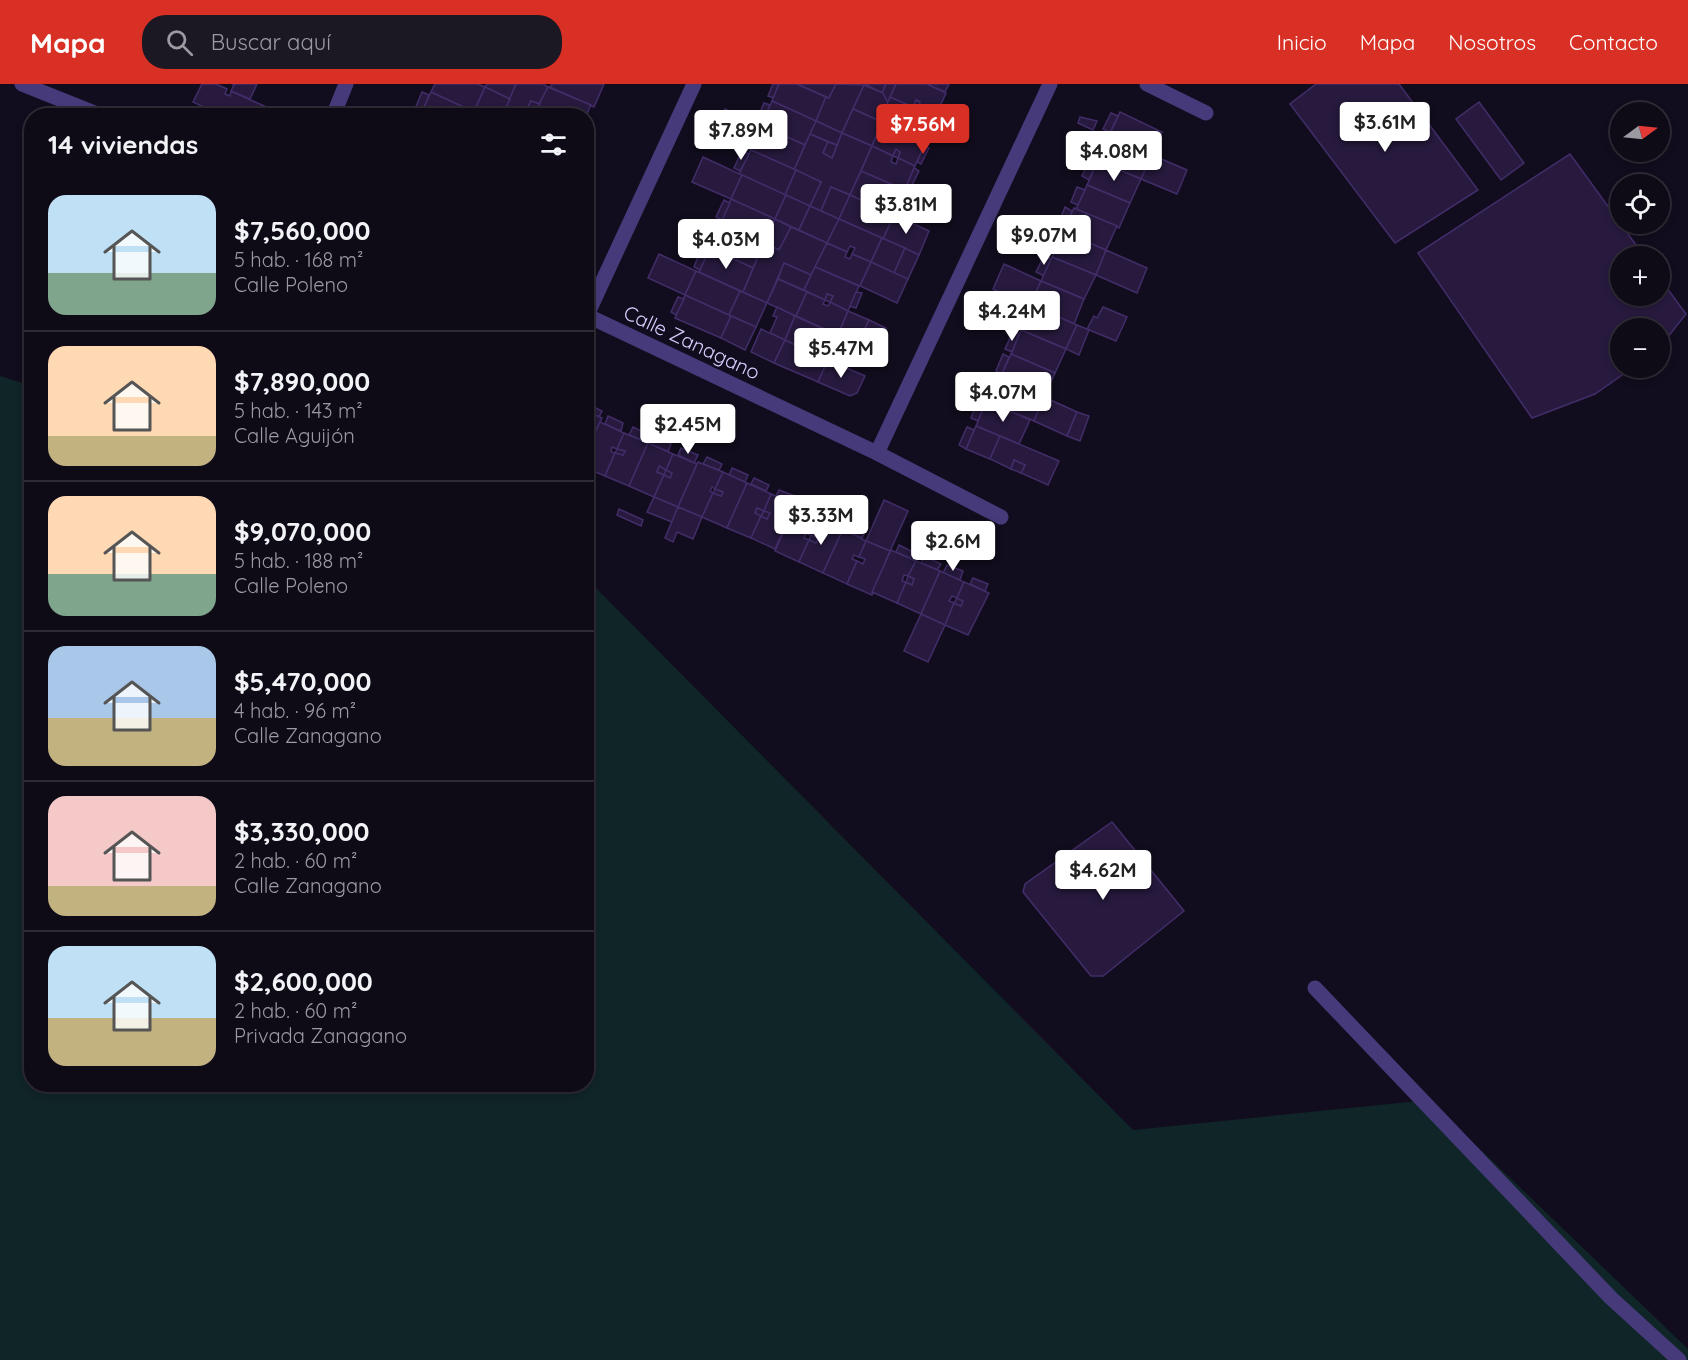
<!DOCTYPE html>
<html lang="es">
<head>
<meta charset="utf-8">
<style>
  body { margin:0; font-family:Quicksand,sans-serif; background:#1c1823; color:#f1f3f6; height:100vh; display:flex; flex-direction:column; font-size:22px; white-space:nowrap }
  * { box-sizing:border-box; margin:0 }
  p { font-size:20px; color:#9b9aa1 }
  .icon { flex:none; width:33px; height:33px; fill:none; stroke:currentColor; stroke-width:2; stroke-linecap:round; stroke-linejoin:round }
  .map { position:relative; flex:1; overflow:hidden }
  .drawer { position:absolute; left:24px; top:24px; width:570px; height:984px; display:flex; flex-direction:column; background:#0e0a16; border-radius:24px; box-shadow:0 3px 9px #0003,0 0 0 2px #2e2b35 }
  .drawer>* { flex:none }
  .needle { width:39px; rotate:75deg }
  .controls { position:absolute; left:1610px; top:18px; display:grid; gap:12px }
  .controls a { display:grid; place-items:center; width:60px; height:60px; border-radius:50%; background:#0e0a16; box-shadow:0 3px 9px #0003,0 0 0 2px #2e2b35; font-size:30px }
  .price { position:absolute; translate:-50% -51px; padding:0 14px; border-radius:6px; background:#fff; color:#222; font-size:20px; line-height:39px; filter:drop-shadow(0 2px 3px #0008) }
  .price::after { content:''; position:absolute; left:50%; top:36px; width:18px; height:14px; margin-left:-9px; background:inherit; clip-path:polygon(0 0,100% 0,50% 100%) }
  .price.active { background:#d93025; color:#fff }
  ul { padding:0; list-style:none }
  li { display:flex; align-items:center; gap:18px; height:150px; padding:0 24px }
  li+li { border-top:2px solid #2e2b35 }
  li span { display:grid; place-items:center; flex:none; width:168px; height:120px; border-radius:18px; color:#555 }
  li>.icon { margin-inline-start:auto }
  span .icon { width:72px; height:72px; fill:#fffc; stroke-width:1 }
  li b { font-size:26px }
  h2 { display:flex; justify-content:space-between; align-items:center; height:72px; padding:0 24px; font-size:26px }
  header { display:flex; align-items:center; gap:36px; box-sizing:border-box; height:84px; padding:0 30px; background:#d93025; color:#fff }
  header strong { font-size:28px }
  nav { display:flex; gap:33px; margin-inline-start:auto; font-size:21px }
  .search { width:420px; height:54px; background:#1c1823; display:flex; align-items:center; gap:15px; box-sizing:border-box; padding:0 21px; border-radius:24px; color:#9b9aa1; font-size:22px }
  .map>svg:first-child { display:block }
  .green { fill:#102527 }
  .building { fill:#271a3e; stroke:#422d69; stroke-width:1.5 }
  .lines { fill:none; stroke-linecap:round; stroke-linejoin:round }
  .minor { stroke:#463a7b; stroke-width:15 }
  .labels { text-anchor:middle; dominant-baseline:central; stroke-width:5; stroke-linejoin:round; paint-order:stroke }
  .street-label { font-size:20px; fill:#d9ccfd; stroke:#120d1e }
</style>
</head>
<body>
<header>
<strong>Mapa</strong>
<div class="search"><svg class="icon" aria-label="search" viewBox="0 0 24 24"><circle cx="10" cy="10" r="6"/><path d="M15 15l6 6"/></svg>Buscar aquí</div>
<nav><a>Inicio</a><a>Mapa</a><a>Nosotros</a><a>Contacto</a></nav>
</header>
<div class="map">
<svg width="1688" height="1276" viewBox="0 0 1688 1276">
  <rect width="100%" height="100%" fill="#120d1e"/>
  <path class="green" d="M0,292L32,302V1000H586L587,495L1133,1046L1429,1016L1688,1265V1276H0Z"/>
  <g class="building">
    <path d="M202,0H216L227,5L225,10L230,12L231,7L284,31L222,32L193,18Z"/>
    <path d="M232,0H257L250,15L231,7L234,1Z"/>
    <path d="M435,0H478L485,3L474,28L431,8Z"/>
    <path d="M487,0H516L510,15L485,3Z"/>
    <path d="M516,0H543L548,3L540,20L531,17L528,23L536,26L534,32H502Z"/>
    <path d="M552,0H604L594,23L550,3Z"/>
    <path d="M773,0H779L774,14L768,12Z"/>
    <path d="M779,0H797L826,13L816,37L772,17Z"/>
    <path d="M797,0H836L829,14Z"/>
    <path d="M836,0L864,1L842,49L816,37L826,13L829,14Z"/>
    <path d="M865,0H886L882,9Z"/>
    <path d="M886,0H896L888,19L882,9Z"/>
    <path d="M896,0H927L946,9L935,33L918,25L920,18L916,16L913,23L890,13Z"/>
    <path d="M927,0H949L945,8Z"/>
    <path d="M1316,0H1399L1478,106L1395,159L1290,20Z"/>
    <path d="M864,1L883,9L888,19L880,37L853,25Z"/>
    <path d="M485,3L510,15L502,32H483L474,28Z"/>
    <path d="M548,3L591,21L586,32H548L536,26Z"/>
    <path d="M422,8L429,11L422,29L415,25Z"/>
    <path d="M431,8L474,28L473,32H420Z"/>
    <path d="M890,13L913,23L911,27L916,29L918,25L935,33L923,57L880,37Z"/>
    <path d="M916,16L920,18L918,25L913,23Z"/>
    <path d="M531,17L540,20L536,26L528,23Z"/>
    <path d="M772,17L816,37L805,61L761,42Z"/>
    <path d="M1479,18L1524,79L1501,96L1456,35Z"/>
    <path d="M764,19L770,21L763,37L757,35Z"/>
    <path d="M725,25L746,35L734,58L714,49Z"/>
    <path d="M853,25L882,38L872,62L842,49Z"/>
    <path d="M536,26L547,31L548,32H534Z"/>
    <path d="M1120,28L1162,48L1152,71L1109,52Z"/>
    <path d="M1111,29L1118,32L1110,48L1103,45Z"/>
    <path d="M1080,33L1097,37L1093,46L1078,39Z"/>
    <path d="M746,35L762,42L751,66L734,58Z"/>
    <path d="M816,37L842,49L837,61L810,50Z"/>
    <path d="M882,38L926,57L915,82L898,74L900,68L896,65L893,72L872,62Z"/>
    <path d="M762,42L805,61L794,86L751,66Z"/>
    <path d="M842,49L872,62L850,111L831,103L821,127L810,122L821,98L794,86L810,50L828,58L823,69L832,74Z"/>
    <path d="M1109,52L1152,71L1141,95L1098,77Z"/>
    <path d="M1099,54L1106,57L1099,74L1092,71Z"/>
    <path d="M828,58L837,61L832,74L823,69Z"/>
    <path d="M872,62L893,72L891,78L896,80L898,74L915,82L905,106L861,87Z"/>
    <path d="M924,62L929,64L921,80L917,78Z"/>
    <path d="M896,65L900,68L898,74L893,72Z"/>
    <path d="M751,66L796,86L785,111L739,90Z"/>
    <path d="M742,67L749,70L740,87L734,84Z"/>
    <path d="M1570,70L1644,172H1620V212H1659V193L1686,230L1659,264V244H1620V284H1632L1595,310L1532,334L1418,169Z"/>
    <path d="M1152,71L1187,86L1177,110L1141,95Z"/>
    <path d="M703,73L742,91L731,115L692,98Z"/>
    <path d="M1089,77L1096,80L1089,96L1082,92Z"/>
    <path d="M1098,77L1141,95L1130,119L1087,101Z"/>
    <path d="M914,84L919,87L910,105L906,103Z"/>
    <path d="M796,86L821,98L810,122L785,111Z"/>
    <path d="M861,87L905,106L894,131L876,123L880,115L875,113L872,121L850,111Z"/>
    <path d="M742,91L786,111L775,135L731,115Z"/>
    <path d="M1087,101L1130,119L1119,144L1076,125Z"/>
    <path d="M831,103L850,111L839,135L821,127Z"/>
    <path d="M1077,103L1085,106L1078,121L1071,118Z"/>
    <path d="M786,111L810,122L799,146L775,135Z"/>
    <path d="M850,111L872,121L870,125L875,127L876,123L894,131L883,155L839,135Z"/>
    <path d="M875,113L880,115L876,123L872,121Z"/>
    <path d="M731,115L775,135L764,159L720,140Z"/>
    <path d="M724,116L730,119L722,136L716,133Z"/>
    <path d="M810,122L839,135L827,159L799,146Z"/>
    <path d="M1065,123L1072,127L1065,144L1058,141Z"/>
    <path d="M1074,124L1117,142L1106,166L1063,148Z"/>
    <path d="M894,131L929,147L919,171L883,155Z"/>
    <path d="M775,135L791,143L779,166L764,159Z"/>
    <path d="M839,135L882,154L871,178L852,170L855,164L850,162L847,168L827,159Z"/>
    <path d="M714,139L720,141L712,158L706,156Z"/>
    <path d="M720,140L764,159L753,184L710,164Z"/>
    <path d="M791,143L827,159L811,191L784,179L767,219L743,208L764,159L779,166Z"/>
    <path d="M1063,148L1106,166L1096,191L1052,173Z"/>
    <path d="M1054,150L1061,152L1054,168L1048,165Z"/>
    <path d="M882,154L905,164L894,189L871,178Z"/>
    <path d="M827,159L847,168L845,173L850,175L852,170L871,178L860,202L815,183Z"/>
    <path d="M710,164L753,184L743,208L699,188Z"/>
    <path d="M905,164L919,171L908,195L894,189Z"/>
    <path d="M701,165L708,168L700,186L694,183Z"/>
    <path d="M1106,166L1147,184L1137,209L1096,191Z"/>
    <path d="M659,170L696,187L685,211L648,194Z"/>
    <path d="M1044,172L1051,175L1044,192L1036,188Z"/>
    <path d="M1052,173L1096,191L1084,215L1041,197Z"/>
    <path d="M871,178L908,195L897,219L860,202Z"/>
    <path d="M784,179L811,191L804,206L778,195Z"/>
    <path d="M1004,180L1041,197L1034,214L1022,208L1018,216L993,205Z"/>
    <path d="M815,183L859,202L848,227L830,218L833,212L827,210L825,216L804,206Z"/>
    <path d="M696,187L740,207L729,231L685,211Z"/>
    <path d="M778,195L807,208L796,232L767,219Z"/>
    <path d="M1041,197L1084,215L1074,240L1030,221Z"/>
    <path d="M740,207L767,219L756,243L729,231Z"/>
    <path d="M807,208L825,216L823,220L828,222L830,218L848,227L838,251L796,232Z"/>
    <path d="M856,208L862,209L856,224L850,222Z"/>
    <path d="M827,210L833,212L830,218L825,216Z"/>
    <path d="M685,211L731,232L721,254L675,234Z"/>
    <path d="M678,213L684,215L676,231L671,228Z"/>
    <path d="M1024,222L1031,225L1023,242L1016,239Z"/>
    <path d="M1033,222L1077,241L1066,265L1021,246Z"/>
    <path d="M777,223L795,232L785,256L770,249L777,233L773,232Z"/>
    <path d="M1103,223L1127,233L1116,257L1087,245L1094,232L1097,234Z"/>
    <path d="M848,227L869,236L858,260L838,251Z"/>
    <path d="M731,232L756,243L745,266L721,254Z"/>
    <path d="M795,232L839,252L828,276L811,268L814,262L809,260L806,266L785,256Z"/>
    <path d="M869,236L886,244L876,268L858,260Z"/>
    <path d="M1077,241L1089,246L1079,271L1066,265Z"/>
    <path d="M761,245L785,256L774,279L751,268Z"/>
    <path d="M1021,246L1066,265L1055,289L1011,270Z"/>
    <path d="M1013,247L1019,250L1012,268L1005,265Z"/>
    <path d="M838,255L842,257L834,275L829,274Z"/>
    <path d="M785,256L806,266L803,271L809,273L811,268L828,276L818,298L774,279Z"/>
    <path d="M809,260L814,262L811,268L806,266Z"/>
    <path d="M1003,270L1009,273L1002,290L996,287Z"/>
    <path d="M1011,270L1055,289L1044,313L1000,294Z"/>
    <path d="M828,276L865,292L857,309L850,312L818,298Z"/>
    <path d="M1000,294L1044,313L1034,337L989,318Z"/>
    <path d="M990,297L997,300L990,316L983,313Z"/>
    <path d="M1044,313L1077,328L1067,352L1034,337Z"/>
    <path d="M986,317L1030,336L1019,360L976,342Z"/>
    <path d="M977,318L984,322L978,337L971,334Z"/>
    <path d="M586,319L602,327L599,333L586,327Z"/>
    <path d="M586,327L602,334L586,368Z"/>
    <path d="M1077,328L1089,332L1080,357L1067,352Z"/>
    <path d="M608,332L623,339L621,347L605,340Z"/>
    <path d="M600,338L624,349L617,365L612,363L611,368L615,369L605,392L586,384V368Z"/>
    <path d="M976,342L1000,352L990,375L966,365Z"/>
    <path d="M633,343L649,351L646,358L629,351Z"/>
    <path d="M967,343L974,346L966,365L959,361Z"/>
    <path d="M624,349L648,359L629,402L605,392L615,369L623,371L625,367L617,365Z"/>
    <path d="M1000,352L1059,377L1048,401L1021,389L1025,381L1014,376L1011,385L990,375Z"/>
    <path d="M656,353L671,360L668,368L653,361Z"/>
    <path d="M648,359L673,370L666,386L659,382L657,388L664,391L654,413L629,402Z"/>
    <path d="M681,364L698,371L694,379L678,371Z"/>
    <path d="M617,365L625,367L623,371L615,369Z"/>
    <path d="M673,370L697,380L678,423L654,413L664,391L670,394L672,389L666,386Z"/>
    <path d="M707,373L722,380L719,386L703,380Z"/>
    <path d="M1014,376L1025,381L1021,389L1011,385Z"/>
    <path d="M698,378L723,388L715,405L712,403L710,407L713,409L702,433L678,423Z"/>
    <path d="M659,382L666,386L664,391L657,388Z"/>
    <path d="M732,384L748,391L745,398L729,391Z"/>
    <path d="M666,386L672,389L670,394L664,391Z"/>
    <path d="M723,388L747,399L727,444L702,433L713,409L721,412L723,408L715,405Z"/>
    <path d="M754,394L769,401L766,407L751,400Z"/>
    <path d="M747,399L771,410L764,427L757,424L755,429L761,432L751,454L727,444Z"/>
    <path d="M715,405L723,408L721,412L713,409Z"/>
    <path d="M779,406L795,412L792,418L776,412Z"/>
    <path d="M771,410L795,420L775,465L751,454L761,432L767,435L770,429L764,427Z"/>
    <path d="M654,413L678,423L672,438L647,428Z"/>
    <path d="M884,416L908,427L890,467L866,457Z"/>
    <path d="M802,418L818,424L814,433L798,426Z"/>
    <path d="M678,423L702,433L693,455L677,448L673,458L665,454Z"/>
    <path d="M757,424L764,427L761,432L755,429Z"/>
    <path d="M794,424L818,434L811,451L806,450L804,454L809,456L799,478L775,467Z"/>
    <path d="M619,425L643,436L641,442L617,431Z"/>
    <path d="M764,427L770,429L767,435L761,432Z"/>
    <path d="M827,430L842,437L838,444L824,437Z"/>
    <path d="M818,434L843,445L823,489L799,478L809,456L816,459L818,454L811,451Z"/>
    <path d="M850,440L866,446L862,454L847,447Z"/>
    <path d="M843,445L866,457L859,473L854,471L852,475L857,477L847,500L823,489Z"/>
    <path d="M811,451L818,454L816,459L809,456Z"/>
    <path d="M866,457L890,467L872,511L847,500L857,477L863,480L865,475L859,473Z"/>
    <path d="M899,461L913,468L910,474L896,468Z"/>
    <path d="M891,466L916,477L908,492L904,491L902,497L906,498L897,519L872,508Z"/>
    <path d="M924,472L941,480L937,486L921,479Z"/>
    <path d="M916,477L940,487L921,530L897,519L906,498L912,501L914,495L908,492Z"/>
    <path d="M947,481L963,487L960,496L943,489Z"/>
    <path d="M940,487L964,498L957,514L952,512L949,517L954,519L945,541L921,530Z"/>
    <path d="M908,492L914,495L912,501L906,498Z"/>
    <path d="M973,494L988,500L985,507L970,500Z"/>
    <path d="M964,498L989,509L968,551L945,541L954,519L961,522L963,517L957,514Z"/>
    <path d="M957,514L963,517L961,522L954,519Z"/>
    <path d="M921,530L945,541L928,578L904,567Z"/>
    <path d="M1112,738L1184,827L1103,892H1091L1023,808L1025,800Z"/>
  </g>
  <g class="lines">
    <g class="minor">
      <path d="M22,0L102,32"/>
      <path d="M1147,0L1206,29"/>
      <path d="M333,32L346,0"/>
      <path d="M586,231L877,369L1001,433"/>
      <path d="M587,231L694,0"/>
      <path d="M877,369L1050,0"/>
      <path d="M1315,904L1611,1214L1679,1276"/>
    </g>
  </g>
  <g class="labels">
    <g class="street-label">
      <text transform="translate(692 258) rotate(25)">Calle Zanagano</text>
    </g>
  </g>
</svg>
<div class="controls">
<a><svg class="needle" viewBox="-14 -14 28 28"><path d="M0-13l5 13h-10z" fill="#e53935"/><path d="M0 13l5-13h-10z" fill="#9b9aa1"/></svg></a>
<a><svg class="icon" aria-label="locate" viewBox="0 0 24 24"><circle cx="12" cy="12" r="6"/><path d="M12 2v4M12 18v4M2 12h4M18 12h4"/></svg></a>
<a>+</a>
<a>−</a>
</div>
<b class="price" style="left:1385px;top:69px">$3.61M</b>
<b class="price active" style="left:923px;top:71px">$7.56M</b>
<b class="price" style="left:741px;top:77px">$7.89M</b>
<b class="price" style="left:1114px;top:98px">$4.08M</b>
<b class="price" style="left:906px;top:151px">$3.81M</b>
<b class="price" style="left:1044px;top:182px">$9.07M</b>
<b class="price" style="left:726px;top:186px">$4.03M</b>
<b class="price" style="left:1012px;top:258px">$4.24M</b>
<b class="price" style="left:841px;top:295px">$5.47M</b>
<b class="price" style="left:1003px;top:339px">$4.07M</b>
<b class="price" style="left:688px;top:371px">$2.45M</b>
<b class="price" style="left:821px;top:462px">$3.33M</b>
<b class="price" style="left:953px;top:488px">$2.6M</b>
<b class="price" style="left:1103px;top:817px">$4.62M</b>
<section class="drawer">
<h2>14 viviendas<svg class="icon" aria-label="filters" viewBox="0 0 24 24"><path d="M4 7h16M4 17h16"/><circle cx="9" cy="7" r="2"/><circle cx="15" cy="17" r="2"/></svg></h2>
<ul>
<li><span style="background:linear-gradient(#bfe0f5 65%,#7fa58c 0)"><svg class="icon" aria-label="home" viewBox="0 0 24 24"><path d="M3 11l9-7 9 7M6 9v11h12V9"/></svg></span><div><b>$7,560,000</b><p>5 hab. · 168 m²</p><p>Calle Poleno</p></div></li>
<li><span style="background:linear-gradient(#ffd9b3 75%,#c2b280 0)"><svg class="icon" aria-label="home" viewBox="0 0 24 24"><path d="M3 11l9-7 9 7M6 9v11h12V9"/></svg></span><div><b>$7,890,000</b><p>5 hab. · 143 m²</p><p>Calle Aguijón</p></div></li>
<li><span style="background:linear-gradient(#ffd9b3 65%,#7fa58c 0)"><svg class="icon" aria-label="home" viewBox="0 0 24 24"><path d="M3 11l9-7 9 7M6 9v11h12V9"/></svg></span><div><b>$9,070,000</b><p>5 hab. · 188 m²</p><p>Calle Poleno</p></div></li>
<li><span style="background:linear-gradient(#a9c7e8 60%,#c2b280 0)"><svg class="icon" aria-label="home" viewBox="0 0 24 24"><path d="M3 11l9-7 9 7M6 9v11h12V9"/></svg></span><div><b>$5,470,000</b><p>4 hab. · 96 m²</p><p>Calle Zanagano</p></div></li>
<li><span style="background:linear-gradient(#f6c9c9 75%,#c2b280 0)"><svg class="icon" aria-label="home" viewBox="0 0 24 24"><path d="M3 11l9-7 9 7M6 9v11h12V9"/></svg></span><div><b>$3,330,000</b><p>2 hab. · 60 m²</p><p>Calle Zanagano</p></div></li>
<li><span style="background:linear-gradient(#bfe0f5 60%,#c2b280 0)"><svg class="icon" aria-label="home" viewBox="0 0 24 24"><path d="M3 11l9-7 9 7M6 9v11h12V9"/></svg></span><div><b>$2,600,000</b><p>2 hab. · 60 m²</p><p>Privada Zanagano</p></div></li>
</ul>
</section>
</div>
</body>
</html>
